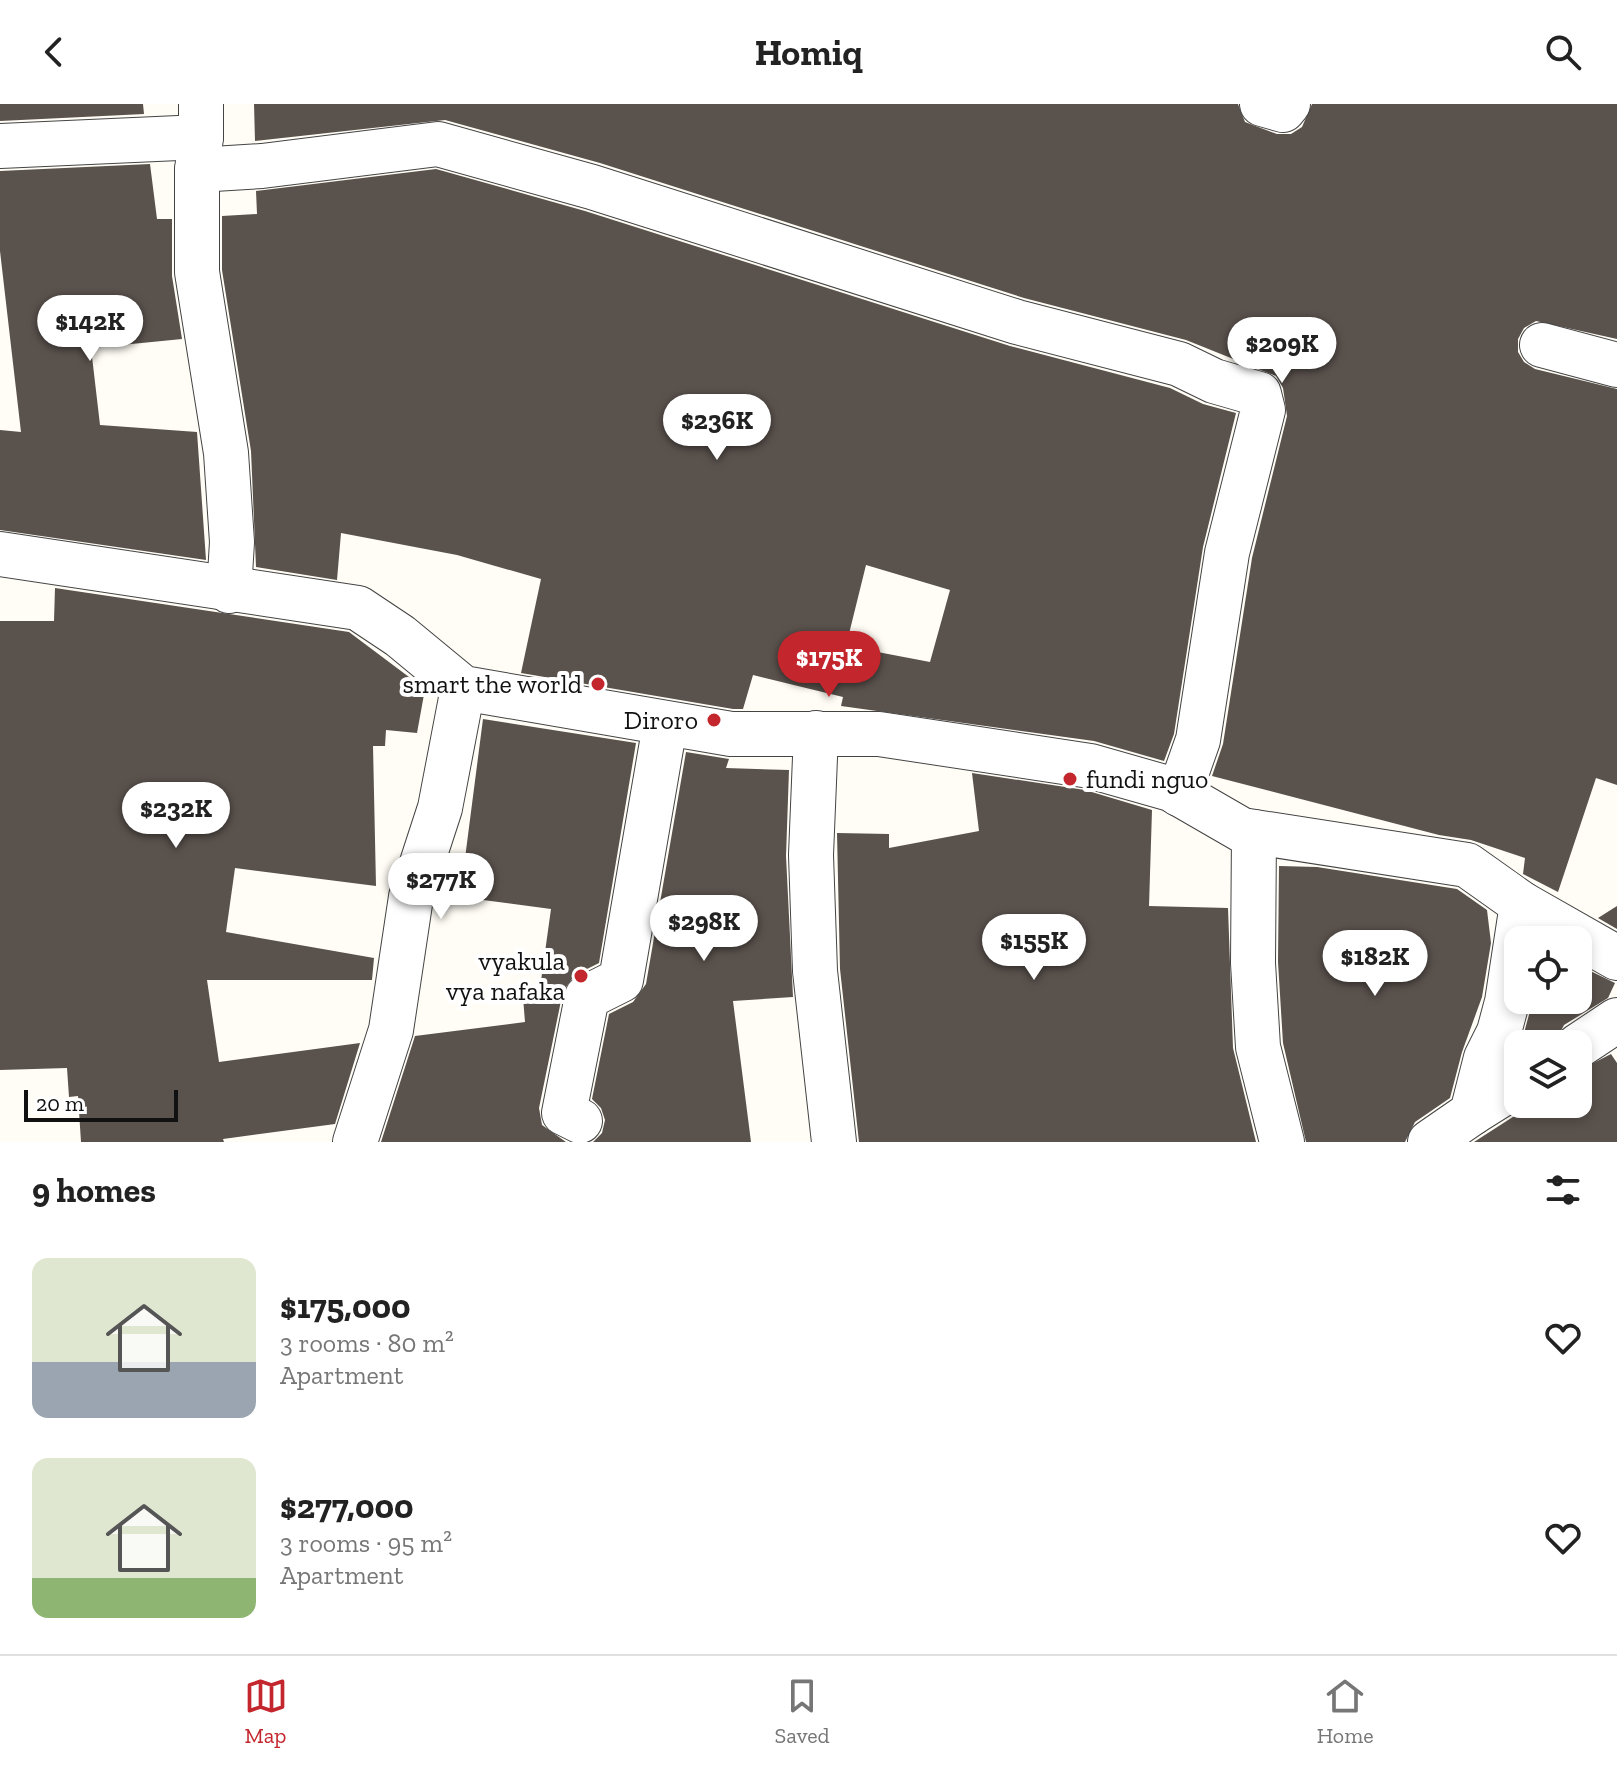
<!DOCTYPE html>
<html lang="en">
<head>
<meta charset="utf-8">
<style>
  body { margin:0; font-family:"Zilla Slab",serif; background:#f2f2f2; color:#222; height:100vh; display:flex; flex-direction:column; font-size:30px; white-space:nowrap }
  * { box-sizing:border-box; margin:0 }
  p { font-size:26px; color:#767676 }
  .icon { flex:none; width:44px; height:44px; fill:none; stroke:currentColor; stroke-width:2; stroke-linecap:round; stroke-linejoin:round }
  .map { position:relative; height:1038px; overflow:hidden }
  .drawer { display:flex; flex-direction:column; background:#fff; flex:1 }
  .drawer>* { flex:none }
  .buttons { position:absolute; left:1504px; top:822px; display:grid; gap:16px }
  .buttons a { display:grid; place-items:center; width:88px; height:88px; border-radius:16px; background:#fff; box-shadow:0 4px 12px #0003; font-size:40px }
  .scale { position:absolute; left:24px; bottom:20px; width:154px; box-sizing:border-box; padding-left:8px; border:4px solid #111; border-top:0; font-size:22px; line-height:28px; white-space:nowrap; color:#111; -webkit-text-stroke:6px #fff; paint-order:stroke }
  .price { position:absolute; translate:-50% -68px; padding:0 18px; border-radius:28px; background:#fff; color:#222; font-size:26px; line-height:52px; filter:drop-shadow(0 2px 4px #0008) }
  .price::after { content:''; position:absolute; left:50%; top:48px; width:24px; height:18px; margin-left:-12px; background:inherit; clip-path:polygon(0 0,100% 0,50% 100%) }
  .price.active { background:#c4262e; color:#fff }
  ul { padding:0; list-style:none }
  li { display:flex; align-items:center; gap:24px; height:200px; padding:0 32px }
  li span { display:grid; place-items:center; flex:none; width:224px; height:160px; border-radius:16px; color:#555 }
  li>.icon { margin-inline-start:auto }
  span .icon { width:96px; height:96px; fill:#fffc; stroke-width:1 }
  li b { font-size:34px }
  h2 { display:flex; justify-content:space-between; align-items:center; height:96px; padding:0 32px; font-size:34px }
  header { display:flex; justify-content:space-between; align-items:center; height:104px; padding:0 32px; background:#fff; font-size:36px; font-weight:700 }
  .tab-bar { display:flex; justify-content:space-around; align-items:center; height:112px; border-top:2px solid #e0e0e0; background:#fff; font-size:22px; color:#767676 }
  .tab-bar a { display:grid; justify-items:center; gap:4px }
  .tab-bar .active { color:#c4262e }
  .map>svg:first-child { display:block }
  .building { fill:#5a524d; fill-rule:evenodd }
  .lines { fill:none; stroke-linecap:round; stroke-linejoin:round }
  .minor-casing { stroke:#444; stroke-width:46 }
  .minor { stroke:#fff; stroke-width:44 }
  .poi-dot { fill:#c4262e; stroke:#fff; stroke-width:3 }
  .labels { text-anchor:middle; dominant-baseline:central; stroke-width:8; stroke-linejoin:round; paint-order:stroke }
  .poi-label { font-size:26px; fill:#111; stroke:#fff; text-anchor:end }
</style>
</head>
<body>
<header><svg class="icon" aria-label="back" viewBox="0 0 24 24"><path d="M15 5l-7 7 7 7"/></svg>Homiq<svg class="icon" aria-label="search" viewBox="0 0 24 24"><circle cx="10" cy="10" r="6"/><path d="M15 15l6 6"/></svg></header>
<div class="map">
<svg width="1617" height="1038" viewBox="0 0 1617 1038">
  <rect width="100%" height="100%" fill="#fffdf5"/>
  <g class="building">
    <path d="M0,0H143L144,10L0,17Z"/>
    <path d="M254,0H1238L1245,18L1277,30H1291L1302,23L1312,0H1617V235L1536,217L1524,224L1518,235V248L1524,258L1535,265L1617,285V681L1596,674L1558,788L1523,770L1525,754L1471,736L1439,731L1212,672L1223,640L1252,454L1287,312L1283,284L1276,272L1186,236L1024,194L600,59L445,16L255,37Z"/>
    <path d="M150,60L157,115H172V172L182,235L91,244L100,321L197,328L206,456L0,426V326L21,328L0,147V67Z"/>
    <path d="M436,65L585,107L1010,242L1170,284L1203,300L1236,309L1203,443L1174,630L1164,657L1094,637L841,602L843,593L753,571L743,605H733L521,569L541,475L457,451L341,429L337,476L256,463L251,347L222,166V112L257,110L256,87ZM866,461L950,486L930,558L846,542Z"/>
    <path d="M55,484L349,528L425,585L417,629L386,626L385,642H373L376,782L235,764L226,828L374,854L372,876H207L219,958L360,939L335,1020L223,1035L224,1038H81L78,992L69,993L67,964L0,966V517H54Z"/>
    <path d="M483,615L636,639L599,859L575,871L563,887L539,1004L542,1021L566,1038H381L415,932L525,918L522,881L540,884L551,805L460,793Z"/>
    <path d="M686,648L729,655L726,664L789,666L786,752L793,893L733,897L751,1038H593L602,1029L605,1016L601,1004L592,995L609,910L633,898L646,880Z"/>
    <path d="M972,669L1085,686L1152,706L1149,802L1228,804L1233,944L1256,1038H859L840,865L837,729L889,730V744L979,727Z"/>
    <path d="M1279,762L1317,763L1457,785L1487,806L1491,839L1482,893L1462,948L1450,994L1415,1018L1405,1038H1306L1283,939L1278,858Z"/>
    <path d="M1617,802V825L1598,814Z"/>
    <path d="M1578,861L1615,879L1608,894L1564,921L1554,940H1521L1533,896H1578Z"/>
    <path d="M1611,950L1617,959V1038H1474L1533,1000H1578V967Z"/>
  </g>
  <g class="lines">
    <g class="minor-casing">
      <g id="minor">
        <path d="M1262,0L1283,6L1288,0"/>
        <path d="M201,33L197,66V168L226,349L232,438L229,487"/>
        <path d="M0,42L201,33V0"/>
        <path d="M197,66L262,62L438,40L592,83L1017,218L1179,260L1214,277L1259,290L1263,306L1227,449L1198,636L1179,690"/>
        <path d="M1542,241L1617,261"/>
        <path d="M0,450L358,504L400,532L463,584L731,630H879L1090,662L1171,685L1242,726L1467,761L1522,800L1617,854"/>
        <path d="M816,629L811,751L815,867L834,1038"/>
        <path d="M1254,728L1253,859L1258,943L1282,1038"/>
        <path d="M1578,942L1617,916"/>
        <path d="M1472,1009L1518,980"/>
        <path d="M580,1017L564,1009L587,893L621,876L665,621"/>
        <path d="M355,1038L391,926L411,793L440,704L463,584"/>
        <path d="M1430,1038L1472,1009L1486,954L1499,928L1507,898L1522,800"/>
      </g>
    </g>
    <use href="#minor" class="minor"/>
  </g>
  <g class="poi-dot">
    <circle cx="598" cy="580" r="8"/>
    <circle cx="714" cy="616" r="8"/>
    <circle cx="1070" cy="675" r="8"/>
    <circle cx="581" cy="872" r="8"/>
  </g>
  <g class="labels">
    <g class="poi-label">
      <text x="582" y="580">smart the world</text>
      <text x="698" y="616">Diroro</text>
      <text x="1086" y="675" text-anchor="start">fundi nguo</text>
      <text x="565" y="857">vyakula<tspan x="565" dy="30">vya nafaka</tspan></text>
    </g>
  </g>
</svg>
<div class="buttons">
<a><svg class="icon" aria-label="locate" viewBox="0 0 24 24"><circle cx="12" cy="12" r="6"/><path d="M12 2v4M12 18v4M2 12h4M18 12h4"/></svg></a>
<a><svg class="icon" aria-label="layers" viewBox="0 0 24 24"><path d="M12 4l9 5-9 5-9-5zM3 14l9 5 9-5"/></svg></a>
</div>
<div class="scale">20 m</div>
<b class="price" style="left:90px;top:259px">$142K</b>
<b class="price" style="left:1282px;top:281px">$209K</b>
<b class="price" style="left:717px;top:358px">$236K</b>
<b class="price active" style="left:829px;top:595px">$175K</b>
<b class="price" style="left:176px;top:746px">$232K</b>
<b class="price" style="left:441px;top:817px">$277K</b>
<b class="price" style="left:704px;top:859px">$298K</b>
<b class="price" style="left:1034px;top:878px">$155K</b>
<b class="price" style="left:1375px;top:894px">$182K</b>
</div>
<section class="drawer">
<h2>9 homes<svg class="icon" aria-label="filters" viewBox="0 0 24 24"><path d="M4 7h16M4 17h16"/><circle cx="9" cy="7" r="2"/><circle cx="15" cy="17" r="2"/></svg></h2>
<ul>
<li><span style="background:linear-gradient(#dfe7d0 65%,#9aa5b1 0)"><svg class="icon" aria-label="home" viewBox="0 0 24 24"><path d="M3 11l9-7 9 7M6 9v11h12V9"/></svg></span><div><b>$175,000</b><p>3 rooms · 80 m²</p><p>Apartment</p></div><svg class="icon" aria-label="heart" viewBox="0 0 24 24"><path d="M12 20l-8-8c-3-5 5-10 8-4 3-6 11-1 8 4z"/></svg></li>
<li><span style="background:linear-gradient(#dfe7d0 75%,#8fb573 0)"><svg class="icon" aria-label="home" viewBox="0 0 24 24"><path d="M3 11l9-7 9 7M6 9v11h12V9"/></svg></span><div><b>$277,000</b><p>3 rooms · 95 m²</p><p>Apartment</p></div><svg class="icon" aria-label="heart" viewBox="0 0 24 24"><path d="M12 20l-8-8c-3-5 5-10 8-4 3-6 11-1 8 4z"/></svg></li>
</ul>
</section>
<nav class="tab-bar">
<a class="active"><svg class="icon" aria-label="map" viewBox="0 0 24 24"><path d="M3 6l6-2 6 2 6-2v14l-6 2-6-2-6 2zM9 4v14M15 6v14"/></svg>Map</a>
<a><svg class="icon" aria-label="saved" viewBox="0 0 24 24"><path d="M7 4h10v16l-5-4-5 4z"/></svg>Saved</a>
<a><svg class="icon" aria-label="home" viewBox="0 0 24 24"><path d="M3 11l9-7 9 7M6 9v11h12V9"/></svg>Home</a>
</nav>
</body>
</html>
